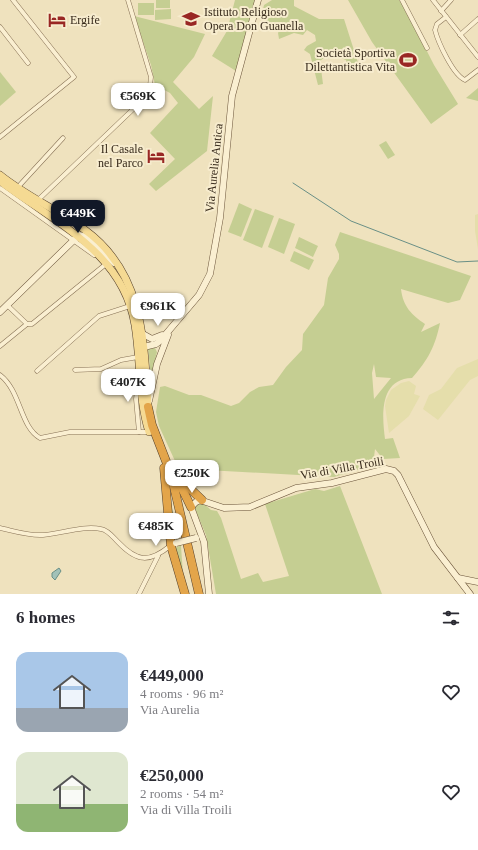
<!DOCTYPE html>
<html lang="en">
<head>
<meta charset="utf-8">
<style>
  body { margin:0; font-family:Georgia,serif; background:#f7f7f7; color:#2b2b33; height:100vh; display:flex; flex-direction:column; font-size:15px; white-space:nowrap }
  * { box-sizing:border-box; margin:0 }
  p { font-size:13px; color:#7c7c81 }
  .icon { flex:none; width:22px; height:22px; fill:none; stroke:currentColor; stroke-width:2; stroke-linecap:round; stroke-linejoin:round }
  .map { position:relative; height:594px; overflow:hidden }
  .details { display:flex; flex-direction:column; background:#fff; flex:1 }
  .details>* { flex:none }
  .price { position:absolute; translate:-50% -34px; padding:0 9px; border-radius:8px; background:#fff; color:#222; font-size:13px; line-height:26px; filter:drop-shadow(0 1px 2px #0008) }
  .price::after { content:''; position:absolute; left:50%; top:24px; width:12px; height:9px; margin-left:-6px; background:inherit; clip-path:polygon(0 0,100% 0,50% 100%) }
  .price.current { background:#111827; color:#fff }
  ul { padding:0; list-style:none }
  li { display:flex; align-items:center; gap:12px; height:100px; padding:0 16px }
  li span { display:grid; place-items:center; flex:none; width:112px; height:80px; border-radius:12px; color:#555 }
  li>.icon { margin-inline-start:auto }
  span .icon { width:48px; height:48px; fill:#fffc; stroke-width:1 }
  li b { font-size:17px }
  h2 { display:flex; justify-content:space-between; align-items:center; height:48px; padding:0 16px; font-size:17px }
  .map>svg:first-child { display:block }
  .farmland { fill:#e5deab }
  .green { fill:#c5ce92; fill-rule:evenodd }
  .water { fill:#a2c1b8; stroke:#698f86 }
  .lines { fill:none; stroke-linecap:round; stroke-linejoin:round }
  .stream { stroke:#698f86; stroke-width:1 }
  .street-casing { stroke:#887256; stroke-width:5 }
  .secondary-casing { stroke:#6a5339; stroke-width:7 }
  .primary-casing { stroke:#55402b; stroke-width:8 }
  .highway-casing { stroke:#55402b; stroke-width:9 }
  .street { stroke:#faefd1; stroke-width:4 }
  .secondary { stroke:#faefd1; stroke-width:6 }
  .primary { stroke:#f5da93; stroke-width:7 }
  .highway { stroke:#e3a54a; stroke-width:8 }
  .secondary-bridge-casing { stroke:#6a5339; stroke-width:7; stroke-linecap:butt }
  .secondary-bridge { stroke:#faefd1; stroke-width:6 }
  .labels { text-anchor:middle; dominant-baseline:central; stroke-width:4; stroke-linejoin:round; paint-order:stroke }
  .poi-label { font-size:12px; fill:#372a1b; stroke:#f7ecce; text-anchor:start }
  .street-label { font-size:12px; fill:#372a1b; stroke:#f7ecce }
</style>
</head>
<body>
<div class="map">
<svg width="478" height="594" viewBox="0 0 478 594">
  <rect width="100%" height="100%" fill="#efe2be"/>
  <g class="farmland">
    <path d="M478,214V249L475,231V215Z"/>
    <path d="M478,359V376L470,380L438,420L423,409L429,395L441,389L457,368Z"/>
    <path d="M409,381L416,386L414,394L420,396L409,416L389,433L385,406L386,400L391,390L401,383Z"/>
  </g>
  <g class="green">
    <rect x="156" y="0" width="14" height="8"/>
    <path d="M235,0H255L236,71L212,56L227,31Z"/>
    <path d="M272,0H294V6L319,19H344L360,69L349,72L346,60L329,54L320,61L323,84L318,85L310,54L304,50L307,46L316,41L315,35L307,30L303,35L294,33L279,39L278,33L281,27H276L269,30L261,18L264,5Z"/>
    <path d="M348,0H399L406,10L434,65L458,104L431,124L372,42Z"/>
    <rect x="138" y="3" width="16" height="12"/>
    <path d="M171,9V19L155,20V10Z"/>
    <path d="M134,16L205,34L194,57L173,82L199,109L213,96L207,151L156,191L149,184L175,159L150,133L178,103L170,93L155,85L151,65Z"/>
    <path d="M0,72L16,92L0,106Z"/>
    <path d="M478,88V101L466,98Z"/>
    <path d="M386,141L395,155L388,159L379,145Z"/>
    <path d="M239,203L252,209L241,237L228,232Z"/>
    <path d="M255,209L274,216L262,248L243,240Z"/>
    <path d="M279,218L295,224L284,254L268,247Z"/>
    <path d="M340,232L471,276L460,300L448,303L401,289C403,307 412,315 425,324L421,332L440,323C435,347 428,360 412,378C379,379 382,416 385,439L393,438L400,458L383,459L375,449L373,465L334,477L188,469L181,466L175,461L159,426L156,412L160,387L165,386L189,395H201L231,406L239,403L250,392L259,387L273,385L286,367L302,350L303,334L324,305L328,278L339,259V254L335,245ZM374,364L376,377L391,378L374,399L372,373Z"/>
    <path d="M299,237L318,246L313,257L295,248Z"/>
    <path d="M294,251L314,260L309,270L290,261Z"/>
    <path d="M155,348L157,352L151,376L148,349Z"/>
    <path d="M340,486L382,594H216L206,535L195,509L196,505L203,503L211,510L217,511L221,518L241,579L258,573L263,582L289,576L265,504L315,489L324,491Z"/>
    <path d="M170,500L179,538L174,539Z"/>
    <path d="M181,545L183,576L175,548Z"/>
  </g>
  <path class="water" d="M59,568L61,571L55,580L52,577V573Z"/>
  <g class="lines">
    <path class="stream" d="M293,183L351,221L457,262L478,261"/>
    <g class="street-casing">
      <g id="street">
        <path d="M402,0L427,48"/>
        <path d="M433,0L478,57"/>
        <path d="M441,11L451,0"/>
        <path d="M446,17L437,24L435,30C438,42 453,75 465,80L478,70"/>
        <path d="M0,27L28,63"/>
        <path d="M460,35L478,19"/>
        <path d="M0,137L74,77L13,0"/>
        <path d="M18,187L63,138"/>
        <path d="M0,188L94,255"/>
        <path d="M38,200L149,94L151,77L128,0"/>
        <path d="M7,305L27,324"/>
        <path d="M0,346L27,324H32L106,264"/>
        <path d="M75,370L101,369L121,360L138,357"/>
        <path d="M37,371L99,316L130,306"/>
        <path d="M0,375C21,391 20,427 40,438L70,432H149"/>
        <path d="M138,383L136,399L139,432"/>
        <path d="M0,528C14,531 29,536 43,535C61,534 83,525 101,529C108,530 113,537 118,542C137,562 149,563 170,546"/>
        <path d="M139,594L158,556"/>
      </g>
    </g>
    <g class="secondary-casing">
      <g id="secondary">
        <path d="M0,312L79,235L86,237L114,263"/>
        <path d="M143,334L152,339L162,335"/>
        <path d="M140,348L156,344L160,341L199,295L210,274L220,218L232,96L258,0"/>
        <path d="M149,401L157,364L168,335"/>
        <path d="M458,578L478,582"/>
        <path d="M209,594L204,542L191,507L196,502L200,500L224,508L250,507L296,488L332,483L386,469L394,471L398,475L434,547L470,594"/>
      </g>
    </g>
    <g class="primary-casing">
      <g id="primary">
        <path d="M0,175C26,196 58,210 85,230C144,273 144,342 148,407"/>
        <path d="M0,181C53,222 123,251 135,325C141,361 138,397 149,432"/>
      </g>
    </g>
    <g class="highway-casing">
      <g id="highway">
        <path d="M148,407L152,425L171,474L199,594"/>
        <path d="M164,468L171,546L185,594"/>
        <path d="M174,472L191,507"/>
        <path d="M181,480L202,500"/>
      </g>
    </g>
    <use href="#street" class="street"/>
    <use href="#secondary" class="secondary"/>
    <use href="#primary" class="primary"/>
    <use href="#highway" class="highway"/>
    <g class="secondary-bridge-casing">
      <path id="secondary-bridge" d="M176,543L196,538"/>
    </g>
    <use href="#secondary-bridge" class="secondary-bridge"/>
  </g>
  <defs>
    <g id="school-bare" transform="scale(1.38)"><path d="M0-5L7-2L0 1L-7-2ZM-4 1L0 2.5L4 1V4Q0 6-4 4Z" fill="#992724" stroke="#f7ecce" stroke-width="2.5" paint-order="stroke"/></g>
    <g id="hotel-bare" transform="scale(1.38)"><path d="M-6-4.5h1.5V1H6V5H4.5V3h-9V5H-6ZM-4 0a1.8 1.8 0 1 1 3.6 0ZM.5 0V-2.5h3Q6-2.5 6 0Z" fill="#992724" stroke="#f7ecce" stroke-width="2.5" paint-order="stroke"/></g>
    <g id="stadium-bare" transform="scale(1.38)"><path d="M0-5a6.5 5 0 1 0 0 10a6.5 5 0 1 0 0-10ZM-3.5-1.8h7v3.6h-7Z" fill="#992724" stroke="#f7ecce" stroke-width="2.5" paint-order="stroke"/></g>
  </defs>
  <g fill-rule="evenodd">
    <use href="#school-bare" x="191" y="19"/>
    <use href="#hotel-bare" x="57" y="20"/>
    <use href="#stadium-bare" x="408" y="60"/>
    <use href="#hotel-bare" x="156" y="156"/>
  </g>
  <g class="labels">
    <g class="poi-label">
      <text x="204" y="12">Istituto Religioso<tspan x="204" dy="14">Opera Don Guanella</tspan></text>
      <text x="70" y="20">Ergife</text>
      <text x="395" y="53" text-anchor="end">Società Sportiva<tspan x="395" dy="14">Dilettantistica Vita</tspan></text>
      <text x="143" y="149" text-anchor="end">Il Casale<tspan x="143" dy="14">nel Parco</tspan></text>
    </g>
    <g class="street-label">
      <text transform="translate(214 168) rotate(-84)">Via Aurelia Antica</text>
      <text transform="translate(342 468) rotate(-10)">Via di Villa Troili</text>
    </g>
  </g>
</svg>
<b class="price" style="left:138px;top:117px">€569K</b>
<b class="price current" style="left:78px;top:234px">€449K</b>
<b class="price" style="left:158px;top:327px">€961K</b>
<b class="price" style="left:128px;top:403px">€407K</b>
<b class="price" style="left:192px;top:494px">€250K</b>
<b class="price" style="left:156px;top:547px">€485K</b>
</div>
<section class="details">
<h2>6 homes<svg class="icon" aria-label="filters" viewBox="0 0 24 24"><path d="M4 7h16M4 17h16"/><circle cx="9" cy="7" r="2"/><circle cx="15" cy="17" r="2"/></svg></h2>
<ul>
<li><span style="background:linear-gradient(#a9c7e8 70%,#9aa5b1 0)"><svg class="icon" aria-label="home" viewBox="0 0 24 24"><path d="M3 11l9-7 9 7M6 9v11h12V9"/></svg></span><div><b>€449,000</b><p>4 rooms · 96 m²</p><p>Via Aurelia</p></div><svg class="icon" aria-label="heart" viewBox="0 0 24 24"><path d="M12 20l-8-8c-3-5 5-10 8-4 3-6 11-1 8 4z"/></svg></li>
<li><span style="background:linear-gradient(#dfe7d0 65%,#8fb573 0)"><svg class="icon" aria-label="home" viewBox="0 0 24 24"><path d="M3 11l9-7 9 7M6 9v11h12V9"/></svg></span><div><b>€250,000</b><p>2 rooms · 54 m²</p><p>Via di Villa Troili</p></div><svg class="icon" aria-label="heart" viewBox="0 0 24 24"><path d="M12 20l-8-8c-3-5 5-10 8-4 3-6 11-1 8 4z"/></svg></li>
</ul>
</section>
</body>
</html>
